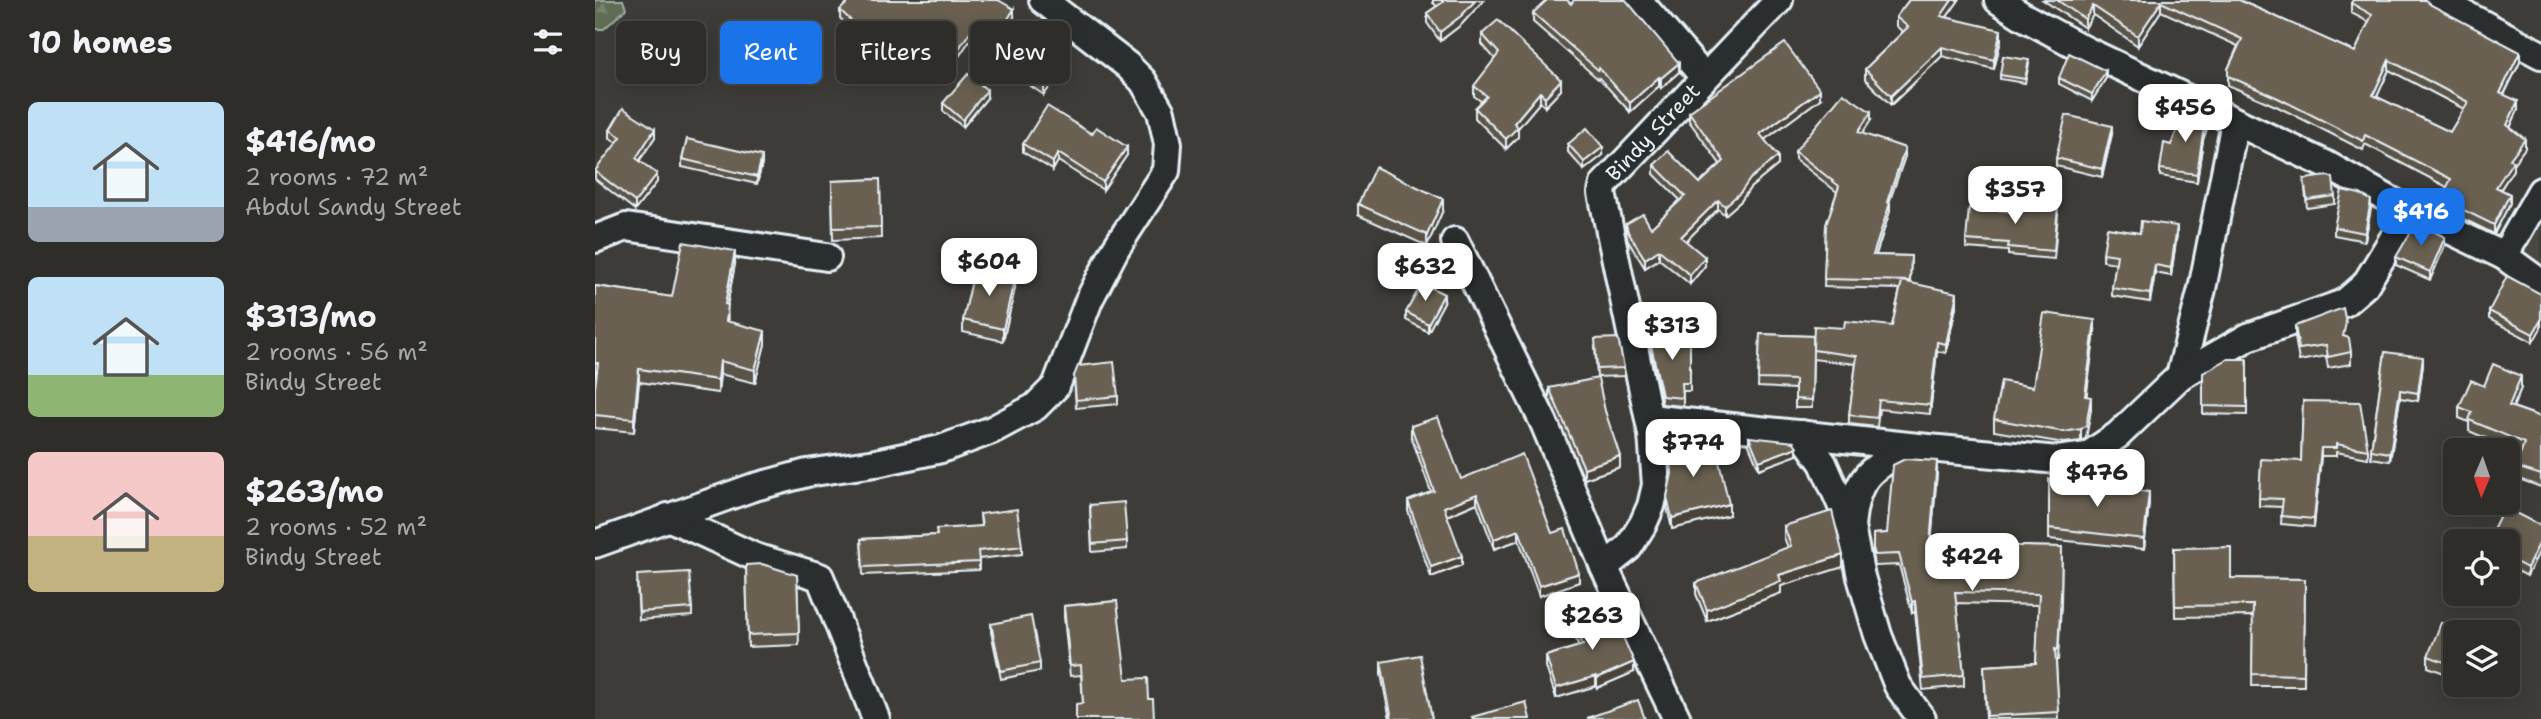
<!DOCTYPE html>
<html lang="en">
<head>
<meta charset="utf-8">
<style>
  body { margin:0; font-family:"Shantell Sans",sans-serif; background:#3a3936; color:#f1f3f6; height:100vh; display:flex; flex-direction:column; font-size:26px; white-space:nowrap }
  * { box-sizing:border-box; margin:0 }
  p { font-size:23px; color:#a7a8a8 }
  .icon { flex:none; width:38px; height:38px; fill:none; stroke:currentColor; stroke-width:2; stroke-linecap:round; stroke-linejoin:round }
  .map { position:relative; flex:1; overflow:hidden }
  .panel { display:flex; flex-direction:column; background:#2e2d2a; width:595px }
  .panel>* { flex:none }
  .banner { position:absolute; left:21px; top:21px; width:665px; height:63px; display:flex; gap:14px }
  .needle { width:46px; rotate:182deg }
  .tools { position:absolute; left:1848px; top:438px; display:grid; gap:14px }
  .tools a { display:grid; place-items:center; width:77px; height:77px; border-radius:10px; background:#2e2d2a; box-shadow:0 4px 18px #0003,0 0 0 2px #494947; font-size:35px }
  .price { position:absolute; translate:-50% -60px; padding:0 16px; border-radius:14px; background:#fff; color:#222; font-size:23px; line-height:46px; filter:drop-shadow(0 2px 4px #0008) }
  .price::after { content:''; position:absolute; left:50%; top:42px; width:21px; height:16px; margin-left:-10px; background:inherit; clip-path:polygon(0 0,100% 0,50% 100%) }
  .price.active { background:#1a73e8; color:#fff }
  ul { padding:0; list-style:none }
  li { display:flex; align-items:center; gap:21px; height:175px; padding:0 28px }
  li span { display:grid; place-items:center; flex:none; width:196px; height:140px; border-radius:10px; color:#555 }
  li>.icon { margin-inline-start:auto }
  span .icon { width:84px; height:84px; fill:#fffc; stroke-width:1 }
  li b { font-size:30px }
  h2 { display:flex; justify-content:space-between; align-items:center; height:84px; padding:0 28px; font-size:30px }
  .pill { padding:0 24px; border-radius:10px; background:#2e2d2a; box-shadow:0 4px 18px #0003,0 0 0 2px #494947; font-size:24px; line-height:63px }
  .pill.active { background:#1a73e8; color:#fff }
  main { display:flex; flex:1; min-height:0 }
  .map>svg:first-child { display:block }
  .built { fill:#4a4740 }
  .forest { fill:url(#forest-firs); stroke:#a4aea6; stroke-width:2 }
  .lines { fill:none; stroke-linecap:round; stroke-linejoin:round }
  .minor-casing { stroke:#e8f1f8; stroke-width:32 }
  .minor { stroke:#2a2d2e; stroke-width:26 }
  .wall { fill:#5a5346; stroke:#e8f1f8; stroke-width:2; fill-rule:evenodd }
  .shaded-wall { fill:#4a4339; stroke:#e8f1f8; stroke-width:2 }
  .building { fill:#696051; stroke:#e8f1f8; stroke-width:2; fill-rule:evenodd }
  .labels { text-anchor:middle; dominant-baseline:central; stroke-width:7; stroke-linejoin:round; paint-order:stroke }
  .street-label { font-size:21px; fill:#e8f1f8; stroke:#2a2d2e }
</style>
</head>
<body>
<main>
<section class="panel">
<h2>10 homes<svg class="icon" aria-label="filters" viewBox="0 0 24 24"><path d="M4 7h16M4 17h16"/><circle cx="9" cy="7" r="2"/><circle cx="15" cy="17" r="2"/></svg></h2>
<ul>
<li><span style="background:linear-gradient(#bfe0f5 75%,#9aa5b1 0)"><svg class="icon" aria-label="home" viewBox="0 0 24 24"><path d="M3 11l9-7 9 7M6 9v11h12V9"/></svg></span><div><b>$416/mo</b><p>2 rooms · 72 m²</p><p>Abdul Sandy Street</p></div></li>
<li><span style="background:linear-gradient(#bfe0f5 70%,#8fb573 0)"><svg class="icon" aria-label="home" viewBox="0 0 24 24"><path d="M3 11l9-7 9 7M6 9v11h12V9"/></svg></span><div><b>$313/mo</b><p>2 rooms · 56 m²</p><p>Bindy Street</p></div></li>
<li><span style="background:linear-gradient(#f6c9c9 60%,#c2b280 0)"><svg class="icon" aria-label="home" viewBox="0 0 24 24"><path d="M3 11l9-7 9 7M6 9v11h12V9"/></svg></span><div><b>$263/mo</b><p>2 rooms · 52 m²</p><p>Bindy Street</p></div></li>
</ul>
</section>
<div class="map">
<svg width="1946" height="719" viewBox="0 0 1946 719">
  <defs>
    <pattern id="forest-firs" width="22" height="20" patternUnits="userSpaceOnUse" patternTransform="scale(1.75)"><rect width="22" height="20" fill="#606c54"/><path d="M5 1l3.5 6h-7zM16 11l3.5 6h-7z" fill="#77816d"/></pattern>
  </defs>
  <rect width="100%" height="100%" fill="#3d3c38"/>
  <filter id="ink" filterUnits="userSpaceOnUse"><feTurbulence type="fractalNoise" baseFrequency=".0143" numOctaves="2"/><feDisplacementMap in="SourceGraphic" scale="14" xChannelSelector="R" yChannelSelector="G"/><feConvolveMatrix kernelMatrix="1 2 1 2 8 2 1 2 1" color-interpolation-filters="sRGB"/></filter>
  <g filter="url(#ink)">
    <path class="built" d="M1946,196V304L1912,267Z"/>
    <path class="forest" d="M0,0H28L31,9L9,29H0Z"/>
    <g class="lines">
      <g class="minor-casing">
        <g id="minor">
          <path d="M1043,0L1109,77"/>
          <path d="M1403,0L1429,17L1490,50L1732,165L1815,211L1909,256L1946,283"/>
          <path d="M1843,0L1946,55"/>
          <path d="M0,239L31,227L232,257"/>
          <path d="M860,241L949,423L1009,567L1082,719"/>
          <path d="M1909,256L1946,191"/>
          <path d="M1585,376L1607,289L1640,122"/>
          <path d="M1054,418L1323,447L1463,460L1492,456L1523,435L1585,376L1653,337L1749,303L1770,285L1815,211"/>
          <path d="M1207,434L1228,463L1256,527L1266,577L1283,635L1303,686L1327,719"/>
          <path d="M73,517L160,557L225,577L281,719"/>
          <path d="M1256,527C1260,476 1276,465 1321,448"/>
          <path d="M0,544L156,488L212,473L281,463L346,449L397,430L440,407L461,386L494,300L521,248L571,171L573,144L566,112L548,81L532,65L448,0"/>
          <path id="s1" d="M1009,567L1033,548L1048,524L1056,506L1061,485L1057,434L1007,193L1009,184L1184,0"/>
        </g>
      </g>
      <use href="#minor" class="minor"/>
    </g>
    <g class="wall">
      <path d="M838,0H889L866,25L845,41L832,23V13L842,6L838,3Z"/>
      <path d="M1314,0H1364L1352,17L1406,40L1399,69L1347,56L1296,105L1270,79V69L1308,32L1301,26V17Z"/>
      <path d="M1448,0H1644L1760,52L1774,22L1756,13V3L1836,5L1925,62L1909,95L1923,110L1915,128L1930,148L1918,164V170L1906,189L1915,203L1899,234L1846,208V199L1852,187L1770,144L1768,150L1683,107L1633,85V69L1643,46L1566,11L1543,46L1498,15L1490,28ZM1794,70L1869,109L1855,132L1782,97Z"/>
      <path d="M245,10L419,17L405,40L383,28L352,74L326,56L319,66L282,39L275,47L245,18Z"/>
      <path d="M938,13L1084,72L1066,88L1064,86L1035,112L1004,78L1003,79L938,22Z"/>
      <path d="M887,34L966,90L950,107L945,102L923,128V137L911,149L880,118V108L887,102L879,96V86L900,59L887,44Z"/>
      <path d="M1434,64L1430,83L1405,79V75Z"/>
      <path d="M467,70L449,95L428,81V73Z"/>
      <path d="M1464,78H1511L1497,101L1464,84Z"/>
      <path d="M392,98L368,127L348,111V103Z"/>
      <path d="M1225,99L1169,140L1183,165L1155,188L1146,201L1130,215L1123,209L1091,241L1110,266L1095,284L1064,259L1050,268L1033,241L1031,233V224L1056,228L1085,200L1059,174V165L1105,183L1125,164L1094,121V112Z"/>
      <path d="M1276,120L1267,134L1310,156L1294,202L1295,211L1281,255L1316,256L1315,283L1362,302L1351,353L1342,351L1335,414L1284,409L1282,427L1254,424V415L1261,364L1218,359L1217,408H1200V389L1163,387L1165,334L1218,336L1249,328L1297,326L1305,289L1229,287L1231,225L1242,192L1200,159V151Z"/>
      <path d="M1613,126L1608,140L1602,182L1565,176V169L1576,145Z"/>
      <path d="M15,130L60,137L44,161L62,182L40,210L0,179V171L22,143L15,138Z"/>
      <path d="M497,134L532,155L508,190L463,161L458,170L428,152V144Z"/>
      <path d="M1517,134L1507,177L1461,166V158Z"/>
      <path d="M973,144L1008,155L989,170L973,152Z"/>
      <path d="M87,159L167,164L162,184L87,167Z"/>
      <path d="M285,179L286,238L238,240L237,181Z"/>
      <path d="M1709,179L1740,196V204L1712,208Z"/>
      <path d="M763,204L848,210L832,246L763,215Z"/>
      <path d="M1776,208L1770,241L1739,235V227Z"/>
      <path d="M1463,214L1459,259L1413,255V251L1371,248V240Z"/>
      <path d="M1545,233L1582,234L1576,276L1560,273L1555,302L1517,296V288L1521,263L1508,261V253Z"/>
      <path d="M1850,245L1835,280L1801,265V257Z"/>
      <path d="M140,264L132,305L133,322L170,344L160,383L125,374L123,393L44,382L39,432L0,428V388L1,376H0V286L77,297Z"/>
      <path d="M420,288L408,341L368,332V320Z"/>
      <path d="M1946,294L1938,342L1894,319V311Z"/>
      <path d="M849,302L833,332L811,320V312Z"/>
      <path d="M1700,326L1751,337L1756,352V364L1733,368L1731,356L1704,361L1700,337Z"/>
      <path d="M1500,331L1491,396L1496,409L1491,438L1486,441L1469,443L1399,431V419L1438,387Z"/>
      <path d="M1095,333V391H1088V406L1067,404L1054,344V336Z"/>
      <path d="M1000,347L1029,368V376L1002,377Z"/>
      <path d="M1790,352L1828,365L1823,401L1805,398L1795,461L1776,458V450Z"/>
      <path d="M1652,359V415L1608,414V373Z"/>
      <path d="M479,376L523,396V404L481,408Z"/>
      <path d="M1889,386L1926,388L1918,407L1946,417V487L1921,478V467L1926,453L1874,431V422L1864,418V407Z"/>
      <path d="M954,388L1010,411L1025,467L989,479L954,398Z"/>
      <path d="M1708,401L1773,450V458L1741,452V456H1726L1719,527L1686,524L1687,507L1664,506V498L1706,461Z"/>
      <path d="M1073,425L1095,463L1134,515L1077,529L1072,507V497L1076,476Z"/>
      <path d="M816,426L866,479L957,533L984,582L944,596L924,540L899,549L882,503L852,516L867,565L836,577L813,511V501L836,492L816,436Z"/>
      <path d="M1154,437L1202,455L1164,469L1154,445Z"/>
      <path d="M1342,472L1336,544L1467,547L1466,605L1463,660H1461L1464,719H1391L1389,666L1441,663L1444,605L1361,603L1369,675V686L1328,690L1320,612L1317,613L1304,565L1280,566L1278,559V534L1292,533Z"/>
      <path d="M1454,479L1479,483L1554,503L1549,549L1454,539Z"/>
      <path d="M495,505L532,541V549L497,552Z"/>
      <path d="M385,514L427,546V554L384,559V570L268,575L266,539L342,535L386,526Z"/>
      <path d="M1189,526L1248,567L1186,586V593L1112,621L1101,594V583L1193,548L1189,537Z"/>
      <path d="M1946,526L1932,576L1913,566V541Z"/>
      <path d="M1579,548L1636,578L1710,579L1709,686H1657L1658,616L1580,617Z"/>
      <path d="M151,565L202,575L204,645L153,647Z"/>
      <path d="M42,583L97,608V616L44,620Z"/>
      <path d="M522,601L488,703L486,675L475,676L469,617V606Z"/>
      <path d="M396,624L445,663V671L406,679L396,632Z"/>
      <path d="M979,626L1039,672L1002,688L1001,686L961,698L951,667V656L984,646L979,636Z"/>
      <path d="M1860,632V677L1833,667V656Z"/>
      <path d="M786,662L837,719H795L786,674Z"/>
      <path d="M1880,684H1911L1907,694Z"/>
    </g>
    <g class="shaded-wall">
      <path d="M881,0H889L866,25L845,41V32Z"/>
      <path d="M1357,0H1364L1346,25V16Z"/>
      <path d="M1566,2V11L1543,46V36Z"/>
      <path d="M1498,6V15L1490,28V19Z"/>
      <path d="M419,9V17L405,40V32Z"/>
      <path d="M383,20V28L352,74V66Z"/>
      <path d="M1406,30V40L1399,69V60Z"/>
      <path d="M282,31V39L275,47V39Z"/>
      <path d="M1347,47V56L1296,105V96Z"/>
      <path d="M326,48V56L319,66V58Z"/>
      <path d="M1925,52V62L1905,102V93Z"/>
      <path d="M1794,60V70L1778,104V95Z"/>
      <path d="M467,62V70L449,95V87Z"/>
      <path d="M1084,63V72L1066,88V78Z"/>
      <path d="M1511,71V78L1497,101V94Z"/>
      <path d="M1064,77V86L1035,112V103Z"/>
      <path d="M966,80V90L950,107V97Z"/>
      <path d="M392,90V98L368,127V120Z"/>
      <path d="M1225,90V99L1165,143V134Z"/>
      <path d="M945,92V102L923,128V137L911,149V139L919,123Z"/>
      <path d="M1923,101V110L1912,134V125Z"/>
      <path d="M1276,112V120L1263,140V132Z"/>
      <path d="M1613,118V126L1608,140L1602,182V174L1608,133Z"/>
      <path d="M1517,126V134L1507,177V169Z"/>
      <path d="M60,129V137L41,166V158Z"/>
      <path d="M1930,139V148L1918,164V170L1901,196V187L1915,159Z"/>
      <path d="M532,147V155L508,190V182Z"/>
      <path d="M1008,147V155L989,170V162Z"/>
      <path d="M1310,148V156L1292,209V202Z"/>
      <path d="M463,153V161L458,170V162Z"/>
      <path d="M167,156V164L162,184V177Z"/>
      <path d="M1183,156V165L1155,188L1146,201L1130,215V206L1155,179Z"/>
      <path d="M62,174V182L40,210V202Z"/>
      <path d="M1915,194V203L1899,234V225Z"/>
      <path d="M848,199V210L832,246V235Z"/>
      <path d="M1123,200V209L1086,246V237Z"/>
      <path d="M1776,200V208L1770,241V233Z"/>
      <path d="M1295,203V211L1278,263V255Z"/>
      <path d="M1582,226V234L1576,276V268Z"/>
      <path d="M1850,237V245L1835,280V272Z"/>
      <path d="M1064,250V259L1050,268V259Z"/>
      <path d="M140,251V264L130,317V304Z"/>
      <path d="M1110,257V266L1095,284V275Z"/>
      <path d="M1560,265V273L1555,302V294Z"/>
      <path d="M420,276V288L408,341V329Z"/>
      <path d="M1362,293V302L1351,353V344Z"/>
      <path d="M849,294V302L833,332V324Z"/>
      <path d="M1500,320V331L1490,408V396Z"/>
      <path d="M1946,320V328L1938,342V334Z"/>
      <path d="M170,331V344L160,383V370Z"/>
      <path d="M1342,342V351L1335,414V405Z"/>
      <path d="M1828,357V365L1823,401V393Z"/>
      <path d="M125,361V374L123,393V380Z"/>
      <path d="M44,369V382L39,432V419Z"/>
      <path d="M1926,376V388L1914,417V406Z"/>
      <path d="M1805,390V398L1795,461V453Z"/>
      <path d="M1496,397V409L1491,438L1486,441V429Z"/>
      <path d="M1202,447V455L1164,469V461Z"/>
      <path d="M1726,448V456L1719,527V519Z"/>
      <path d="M1025,456V467L989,479V468Z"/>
      <path d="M1342,461V472L1335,555V544Z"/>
      <path d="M1554,492V503L1549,549V539Z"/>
      <path d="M882,494V503L849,517V507Z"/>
      <path d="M1134,504V515L1077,529V518Z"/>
      <path d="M924,530V540L899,549V539Z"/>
      <path d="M1946,540V548L1932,576V568Z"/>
      <path d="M1248,555V567L1186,586V593L1112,621V610L1184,575Z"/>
      <path d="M867,556V565L836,577V567Z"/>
      <path d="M984,573V582L944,596V586Z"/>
      <path d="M1320,601V612L1317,613V602Z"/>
      <path d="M1919,650V662L1913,679V667Z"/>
      <path d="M1039,662V672L1002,688V678Z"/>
      <path d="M1001,676V686L961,698V688Z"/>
      <path d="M1907,684H1911L1907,694Z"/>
    </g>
    <g class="building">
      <path d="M255,0H403L419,9L405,32L383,20L352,66L326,48L319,58L282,31L275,39L245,10Z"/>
      <path d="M846,0H881L866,16L845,32L832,13L848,2Z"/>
      <path d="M952,0H972L976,4L979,0H1031L1084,63L1066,78L1064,77L1035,103L1004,68L1003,70L938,13Z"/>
      <path d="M1314,0H1357L1346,16L1406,30L1399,60L1347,47L1296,96L1270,69L1313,27L1301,17Z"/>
      <path d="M1462,0H1644L1760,52L1777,15L1756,3L1758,0H1830L1836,5L1925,52L1905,93L1923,101L1912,125L1930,139L1915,159L1918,161L1901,187L1915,194L1899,225L1846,199L1856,179L1770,135L1768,141L1683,98L1633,76V69L1647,39L1566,2L1543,36L1498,6L1490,19ZM1794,60L1873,102L1855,132L1778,95Z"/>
      <path d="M903,20L966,80L950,97L945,92L919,123L923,127L911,139L880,108L892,96L879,86L904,53L887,34Z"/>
      <path d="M1190,43L1225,90L1165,134L1183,156L1155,179L1146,192L1130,206L1123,200L1086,237L1110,257L1095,275L1064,250L1050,259L1033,232L1031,224L1048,214L1056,228L1090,196L1059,165L1073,151L1105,183L1129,161L1094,112Z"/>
      <path d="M445,48L467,62L449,87L428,73Z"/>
      <path d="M1474,53L1511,71L1497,94L1464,78Z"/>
      <path d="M1408,56L1434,60L1430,79L1405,75Z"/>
      <path d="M373,74L392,90L368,120L348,103Z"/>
      <path d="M1248,93L1276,112L1263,132L1310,148L1292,202L1295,203L1278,255L1316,256L1315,281L1229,279L1231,225L1244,186L1200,151Z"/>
      <path d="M452,106L497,134L501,127L532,147L508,182L463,153L458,162L428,144Z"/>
      <path d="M1591,107L1613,118L1608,133L1602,174L1565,169L1569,143L1576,145Z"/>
      <path d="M28,108L60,129L41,158L62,174L40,202L0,171L26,137L15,130Z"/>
      <path d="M1471,115L1517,126L1507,169L1461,158Z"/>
      <path d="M992,128L1008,147L989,162L973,144Z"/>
      <path d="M92,139L167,156L162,177L87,159Z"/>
      <path d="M780,167L848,199L832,235L763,204Z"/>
      <path d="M1733,176L1738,178L1740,196L1712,200L1709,179Z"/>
      <path d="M285,179L286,227L238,228L237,181Z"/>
      <path d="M1747,190L1765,194L1776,200L1770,233L1739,227Z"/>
      <path d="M1417,202L1463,206L1459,251L1413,247L1414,243L1371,240L1374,208L1416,211Z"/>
      <path d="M1546,221L1582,226L1576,268L1560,265L1555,294L1517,288L1522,255L1508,253L1512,228L1545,233Z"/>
      <path d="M1821,223L1850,237L1835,272L1801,257Z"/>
      <path d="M88,242L140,251L130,304L133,305L131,321L170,331L160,370L125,361L123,380L44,369L39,419L0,415V388L3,363H0V286L77,297Z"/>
      <path d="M380,267L420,276L408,329L368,320Z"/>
      <path d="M1912,276L1946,294V320L1938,334L1894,311Z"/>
      <path d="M1307,281L1362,293L1351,344L1342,342L1335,405L1284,400L1282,418L1254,415L1262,356L1218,350L1217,400L1200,399V380L1163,379L1165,334L1218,336V350L1219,326L1249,328L1250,321L1297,326Z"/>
      <path d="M827,283L849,294L833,324L811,312Z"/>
      <path d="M1748,308L1751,323L1748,336L1754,338L1756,352L1733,357L1731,345L1704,349L1700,326Z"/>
      <path d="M1449,313L1500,320L1490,396L1496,397L1491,426L1486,429L1469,432L1399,419L1406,381L1438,387Z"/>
      <path d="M1056,333H1095V383H1087L1088,398L1067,396L1054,336Z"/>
      <path d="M1023,338L1029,368L1002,369L1000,339Z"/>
      <path d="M1790,352L1828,357L1823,393L1805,390L1795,453L1776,450Z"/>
      <path d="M1633,359H1652V407L1608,406V373Z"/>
      <path d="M519,362L523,396L481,400L479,376L483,366Z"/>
      <path d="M1898,364L1926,376L1914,406L1946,417V475L1921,467L1929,443L1874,420L1877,412L1864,407L1876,380L1889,386Z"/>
      <path d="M1003,378L1010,411L1025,456L989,468L954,388Z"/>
      <path d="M1708,401L1765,402L1773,450L1741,444V448H1726L1719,519L1686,516L1688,499L1664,498L1666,459L1706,461Z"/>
      <path d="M843,417L866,479L927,454L957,533L970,529L984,573L944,586L924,530L899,539L882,494L849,507L867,556L836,567L813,501L839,491L816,426Z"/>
      <path d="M1073,425L1091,427L1095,463L1123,457L1134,504L1077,518L1072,497L1077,473Z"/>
      <path d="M1154,437L1199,442L1202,447L1164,461Z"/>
      <path d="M1310,459L1342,461L1335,544L1467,547L1466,594L1463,650L1460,649L1464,712L1392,716L1389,666L1441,663L1444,594L1360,592L1369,675L1328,679L1320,601L1317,602L1304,554L1280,555L1278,548V534L1292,533L1298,465Z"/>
      <path d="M1454,479L1479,480V483L1554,492L1549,539L1454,528Z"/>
      <path d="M529,502L532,541L497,544L495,505Z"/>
      <path d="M1909,507L1946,526V540L1932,568L1913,558V541H1892Z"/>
      <path d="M422,509L427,546L383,551L384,562L268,567L266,539L342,535L341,529L387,526L385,514Z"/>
      <path d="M1237,511L1248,555L1184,575L1186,581L1112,610L1101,583L1196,546L1189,526Z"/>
      <path d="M1636,547V578L1710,579L1709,675L1657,674L1658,605L1580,606L1579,548Z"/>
      <path d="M167,564L202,575L204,633L153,635L151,565Z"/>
      <path d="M94,572L97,608L44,612L42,575Z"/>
      <path d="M522,601L531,679L553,678L554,699H558L559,719H481V704L488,703L486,665L475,666L469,606Z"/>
      <path d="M1016,610L1039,662L1002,678L1001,676L961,688L951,656L988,645L979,626Z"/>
      <path d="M436,616L445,663L406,671L396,624Z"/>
      <path d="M1846,623L1870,632H1860V666L1833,656Z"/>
      <path d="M1913,648L1919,650L1913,667Z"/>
      <path d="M825,655L837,719H797L786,662Z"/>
      <path d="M1043,700L1050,719L992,718Z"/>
      <path d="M931,702L935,719H878L877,717Z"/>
    </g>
  </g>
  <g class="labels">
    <g class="street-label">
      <text stroke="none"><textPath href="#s1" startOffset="478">Bindy Street</textPath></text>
    </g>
  </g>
</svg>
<div class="tools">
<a><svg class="needle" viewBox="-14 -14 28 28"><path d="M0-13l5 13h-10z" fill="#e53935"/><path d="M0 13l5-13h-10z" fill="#a7a8a8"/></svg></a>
<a><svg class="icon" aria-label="locate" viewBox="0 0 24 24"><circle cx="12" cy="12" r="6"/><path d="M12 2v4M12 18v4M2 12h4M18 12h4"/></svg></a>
<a><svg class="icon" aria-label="layers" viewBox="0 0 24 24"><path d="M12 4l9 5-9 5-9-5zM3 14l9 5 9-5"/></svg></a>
</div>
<b class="price" style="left:1590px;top:144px">$456</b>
<b class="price" style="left:1420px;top:226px">$357</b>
<b class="price active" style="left:1826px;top:248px">$416</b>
<b class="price" style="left:394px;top:298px">$604</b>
<b class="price" style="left:830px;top:303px">$632</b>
<b class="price" style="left:1077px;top:362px">$313</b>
<b class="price" style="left:1098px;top:479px">$774</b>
<b class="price" style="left:1502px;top:509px">$476</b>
<b class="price" style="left:1377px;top:593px">$424</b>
<b class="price" style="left:997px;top:652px">$263</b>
<div class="banner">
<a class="pill">Buy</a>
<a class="pill active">Rent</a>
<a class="pill">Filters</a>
<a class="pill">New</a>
</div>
</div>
</main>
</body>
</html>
